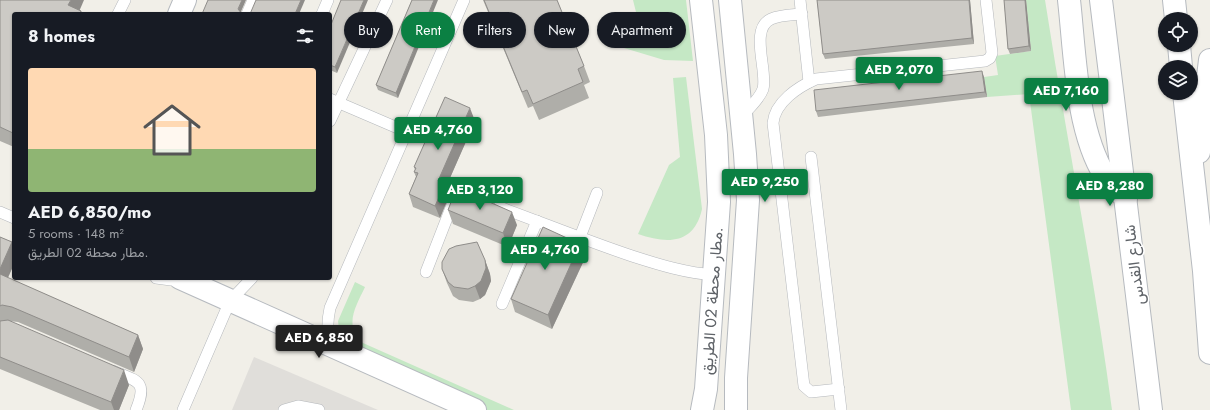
<!DOCTYPE html>
<html lang="en">
<head>
<meta charset="utf-8">
<style>
  body { margin:0; font-family:Jost,Vazirmatn,sans-serif; background:#242831; color:#f1f3f6; height:100vh; display:flex; flex-direction:column; font-size:15px; white-space:nowrap }
  * { box-sizing:border-box; margin:0 }
  p { font-size:13px; color:#9ea1a6 }
  .icon { flex:none; width:22px; height:22px; fill:none; stroke:currentColor; stroke-width:2; stroke-linecap:round; stroke-linejoin:round }
  .map { position:relative; flex:1; overflow:hidden }
  .details { position:absolute; left:12px; top:12px; width:320px; height:268px; display:flex; flex-direction:column; background:#171b24; border-radius:4px; box-shadow:0 1px 3px #0004 }
  .details>* { flex:none }
  .top-card { position:absolute; left:344px; top:12px; width:380px; height:36px; display:flex; gap:8px }
  .tools { position:absolute; left:1158px; top:12px; display:grid; gap:8px }
  .tools a { display:grid; place-items:center; width:40px; height:40px; border-radius:50%; background:#171b24; box-shadow:0 1px 3px #0004; font-size:20px }
  .price { position:absolute; translate:-50% -34px; padding:0 9px; border-radius:4px; background:#0b8043; color:#fff; font-size:13px; line-height:26px; filter:drop-shadow(0 1px 2px #0008) }
  .price::after { content:''; position:absolute; left:50%; top:24px; width:12px; height:9px; margin-left:-6px; background:inherit; clip-path:polygon(0 0,100% 0,50% 100%) }
  .price.current { background:#222; color:#fff }
  ul { padding:0; list-style:none }
  li { display:grid; align-content:center; gap:8px; height:212px; padding:0 16px }
  li+li { border-top:1px solid #363941 }
  li span { display:grid; place-items:center; height:124px; border-radius:4px; color:#555 }
  li>.icon { margin-inline-start:auto }
  span .icon { width:72px; height:72px; fill:#fffc; stroke-width:1 }
  li b { font-size:17px }
  h2 { display:flex; justify-content:space-between; align-items:center; height:48px; padding:0 16px; font-size:17px }
  .tag { padding:0 14px; border-radius:18px; background:#171b24; box-shadow:0 1px 3px #0004; font-size:14px; line-height:36px }
  .tag.current { background:#0b8043; color:#fff }
  .map>svg:first-child { display:block }
  .industrial { fill:#e0deda }
  .green { fill:#c5e8c5 }
  .lines { fill:none; stroke-linecap:round; stroke-linejoin:round }
  .lane-casing { stroke:#b5b8bc; stroke-width:12 }
  .secondary-casing { stroke:#b6babf; stroke-width:24 }
  .lane { stroke:#fff; stroke-width:11 }
  .secondary { stroke:#fff; stroke-width:22 }
  .wall { fill:#afaea9 }
  .shaded-wall { fill:#8f8d8a }
  .building { fill:#cccac5; stroke:#8f8d8a }
  .labels { text-anchor:middle; dominant-baseline:central; stroke-width:3; stroke-linejoin:round; paint-order:stroke }
  .street-label { font-size:16px; fill:#5f6368; stroke:#fff }
</style>
</head>
<body>
<div class="map">
<svg width="1210" height="410" viewBox="0 0 1210 410">
  <rect width="100%" height="100%" fill="#f1efe8"/>
  <path class="industrial" d="M254,357L378,410H232Z"/>
  <g class="green">
    <path d="M633,0H686L693,61L664,60L624,48L636,12Z"/>
    <path d="M1026,0H1045C1066,137 1094,273 1112,410H1071L1029,94L987,97L984,77L998,75L995,56L1031,51Z"/>
    <path d="M686,77L702,209C694,245 667,244 638,234L669,165L680,157L673,78Z"/>
    <path d="M355,282L365,287C356,306 343,326 363,343L514,410H485L340,338L338,321Z"/>
  </g>
  <g class="lines">
    <g class="lane-casing">
      <g id="lane">
        <path d="M800,0L809,82"/>
        <path d="M118,14L125,0"/>
        <path d="M247,14L253,0"/>
        <path d="M322,14L328,0"/>
        <path d="M330,99L407,132"/>
        <path d="M742,116C749,108 759,100 763,89C768,71 749,29 771,19C780,15 792,15 802,14"/>
        <path d="M330,121L387,0"/>
        <path d="M811,157L841,410"/>
        <path d="M499,207C543,223 587,241 632,256C660,265 686,273 715,275"/>
        <path d="M0,212L14,218"/>
        <path d="M580,237L597,193"/>
        <path d="M426,272L454,200"/>
        <path d="M156,278L171,280L182,279"/>
        <path d="M502,304L537,221"/>
        <path d="M331,346C327,332 327,322 330,308L464,0"/>
        <path d="M113,371C138,381 148,381 136,410"/>
        <path d="M839,389L811,392L804,386L773,123C775,102 798,87 816,79L985,61L990,58L992,53L986,0"/>
        <path d="M183,410L230,301L252,278"/>
        <path d="M284,410L298,406L319,410"/>
      </g>
    </g>
    <g class="secondary-casing">
      <g id="secondary">
        <path d="M701,0L716,135L719,202L706,389L702,410"/>
        <path d="M730,0L745,154L748,200L736,378V410"/>
        <path d="M1069,0C1075,53 1076,130 1105,176C1111,184 1119,191 1126,198"/>
        <path d="M1101,0L1151,410"/>
        <path d="M1174,0L1176,19"/>
        <path d="M179,14L185,0"/>
        <path d="M1179,45L1181,67"/>
        <path d="M1184,93L1204,271L1210,353"/>
        <path d="M1199,152L1210,60"/>
        <path d="M180,278L475,410"/>
      </g>
    </g>
    <use href="#lane" class="lane"/>
    <use href="#secondary" class="secondary"/>
  </g>
  <g class="wall">
    <path d="M0,0L79,10L81,11L83,14H14V147L0,141Z"/>
    <path d="M412,0L398,98L378,90L376,85Z"/>
    <path d="M483,0H557L584,66L590,82L584,85L589,98L539,120L533,106L528,108Z"/>
    <path d="M817,0H970L974,44L825,59L823,54Z"/>
    <path d="M1004,0H1026L1031,51L1010,54L1008,49Z"/>
    <path d="M330,27L337,73L330,70Z"/>
    <path d="M984,77L987,97L818,117L816,111Z"/>
    <path d="M475,121L446,187L449,196L440,218L413,207L409,194L416,177L414,172L415,170L414,167Z"/>
    <path d="M448,210L517,225L508,247L453,224Z"/>
    <path d="M0,237L12,242L14,248V264L8,278L138,335L143,349L134,372L18,322L9,321L129,385L119,410H100L0,369Z"/>
    <path d="M580,244L585,258L552,329L515,312L511,299Z"/>
    <path d="M485,260L490,274L491,281L485,295L480,299L473,302L459,300L453,296L447,283L442,269Z"/>
  </g>
  <g class="shaded-wall">
    <path d="M71,0H84L78,14L68,5Z"/>
    <path d="M242,0H246L240,14L238,9Z"/>
    <path d="M301,0H305L299,14H295Z"/>
    <path d="M364,0H368L337,73L335,67Z"/>
    <path d="M434,0H438L398,98L396,93Z"/>
    <path d="M969,0H970L974,44L972,38Z"/>
    <path d="M1025,0H1026L1031,51L1029,46Z"/>
    <path d="M982,71L984,77L987,97L985,92Z"/>
    <path d="M470,108L475,121L446,187L449,196L440,218L435,206L438,181Z"/>
    <path d="M512,212L517,225L508,247L503,233Z"/>
    <path d="M12,242L14,248V264L3,288L0,279V269Z"/>
    <path d="M580,244L585,258L552,329L548,315Z"/>
    <path d="M485,260L490,274L491,281L485,295L480,299L475,286Z"/>
    <path d="M138,335L143,349L134,372L129,357Z"/>
    <path d="M124,370L129,385L119,410H114L111,402Z"/>
  </g>
  <g class="building">
    <path d="M0,0H71L68,5L81,11L80,14H14V131L13,133L0,127Z"/>
    <path d="M208,0H242L238,9L242,14H202Z"/>
    <path d="M256,0H301L295,14H250Z"/>
    <path d="M341,0H364L335,67L330,65V27Z"/>
    <path d="M412,0H434L396,93L376,85Z"/>
    <path d="M484,0H557L584,66L578,69L583,82L533,104L527,90L522,92Z"/>
    <path d="M817,0H969L972,38L823,54Z"/>
    <path d="M1004,0H1025L1029,46L1008,49Z"/>
    <path d="M982,71L985,92L816,111L814,90Z"/>
    <path d="M445,97L470,108L438,181L445,184L435,206L409,194L418,173L414,172L416,168L414,167Z"/>
    <path d="M460,189L512,212L503,233L448,210L455,192Z"/>
    <path d="M543,227L580,244L548,315L511,299Z"/>
    <path d="M0,237L12,242L0,269Z"/>
    <path d="M477,242L485,260L486,268L481,281L475,286L468,289L454,287L448,282L442,269V262L449,249L456,246Z"/>
    <path d="M0,274L138,335L129,357L12,307L2,305L0,306Z"/>
    <path d="M8,320L124,370L111,402L0,357V321Z"/>
  </g>
  <g class="labels">
    <g class="street-label">
      <text transform="translate(1134 265) rotate(-97)">شارع القدس</text>
      <text transform="translate(712 301) rotate(-86)">مطار محطة 02 الطريق.</text>
    </g>
  </g>
</svg>
<div class="tools">
<a><svg class="icon" aria-label="locate" viewBox="0 0 24 24"><circle cx="12" cy="12" r="6"/><path d="M12 2v4M12 18v4M2 12h4M18 12h4"/></svg></a>
<a><svg class="icon" aria-label="layers" viewBox="0 0 24 24"><path d="M12 4l9 5-9 5-9-5zM3 14l9 5 9-5"/></svg></a>
</div>
<b class="price" style="left:899px;top:91px">AED 2,070</b>
<b class="price" style="left:1066px;top:112px">AED 7,160</b>
<b class="price" style="left:438px;top:151px">AED 4,760</b>
<b class="price" style="left:765px;top:203px">AED 9,250</b>
<b class="price" style="left:1110px;top:207px">AED 8,280</b>
<b class="price" style="left:480px;top:211px">AED 3,120</b>
<b class="price" style="left:545px;top:271px">AED 4,760</b>
<b class="price current" style="left:319px;top:359px">AED 6,850</b>
<div class="top-card">
<a class="tag">Buy</a>
<a class="tag current">Rent</a>
<a class="tag">Filters</a>
<a class="tag">New</a>
<a class="tag">Apartment</a>
</div>
<section class="details">
<h2>8 homes<svg class="icon" aria-label="filters" viewBox="0 0 24 24"><path d="M4 7h16M4 17h16"/><circle cx="9" cy="7" r="2"/><circle cx="15" cy="17" r="2"/></svg></h2>
<ul>
<li><span style="background:linear-gradient(#ffd9b3 65%,#8fb573 0)"><svg class="icon" aria-label="home" viewBox="0 0 24 24"><path d="M3 11l9-7 9 7M6 9v11h12V9"/></svg></span><div><b>AED 6,850/mo</b><p>5 rooms · 148 m²</p><p>مطار محطة 02 الطريق.</p></div></li>
</ul>
</section>
</div>
</body>
</html>
